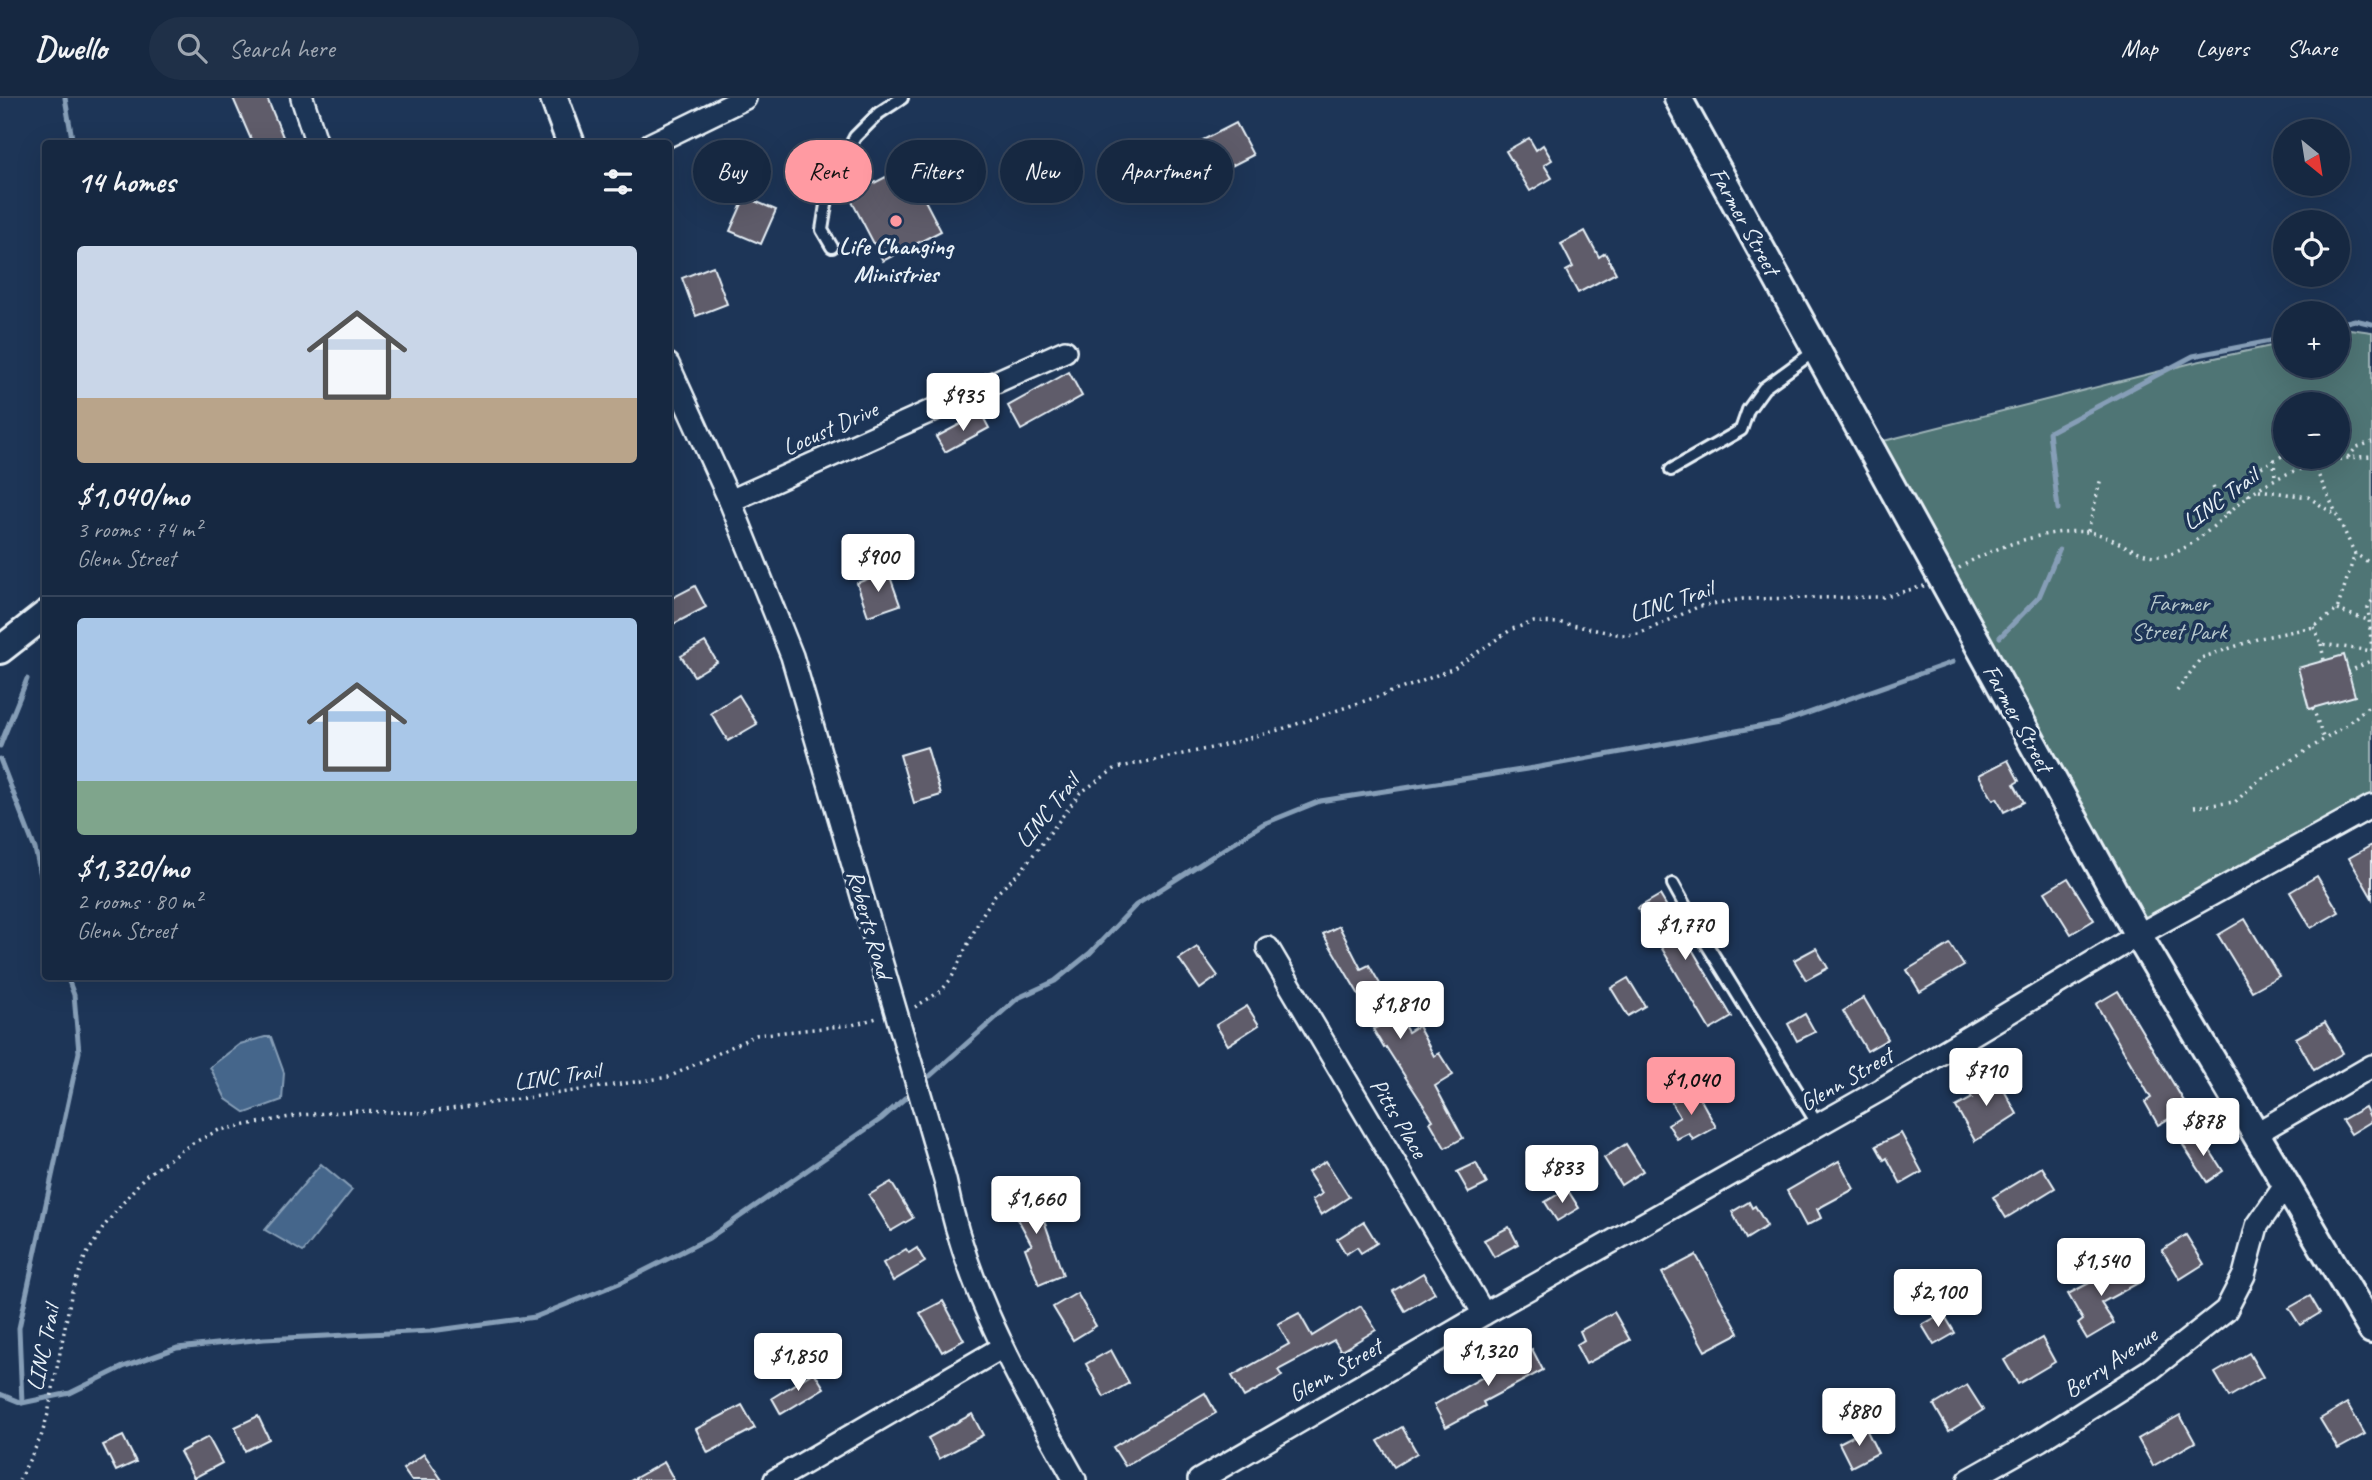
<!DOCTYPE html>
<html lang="en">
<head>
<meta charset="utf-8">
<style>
  body { margin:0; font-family:Caveat,sans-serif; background:#1f3048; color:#f1f3f6; height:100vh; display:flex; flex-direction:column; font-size:26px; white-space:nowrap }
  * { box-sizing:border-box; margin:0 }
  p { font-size:23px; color:#9ea6b1 }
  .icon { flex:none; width:38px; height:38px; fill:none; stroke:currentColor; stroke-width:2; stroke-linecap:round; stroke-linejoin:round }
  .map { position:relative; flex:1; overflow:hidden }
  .side { position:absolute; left:42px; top:42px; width:630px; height:840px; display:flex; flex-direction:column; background:#162841; border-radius:7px; box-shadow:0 7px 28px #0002,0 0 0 2px #35445a }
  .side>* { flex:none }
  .banner { position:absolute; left:693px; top:42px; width:665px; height:63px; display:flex; gap:14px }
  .needle { width:46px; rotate:150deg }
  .buttons { position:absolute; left:2273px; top:21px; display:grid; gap:14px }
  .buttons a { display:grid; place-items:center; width:77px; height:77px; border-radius:50%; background:#162841; box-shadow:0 7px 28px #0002,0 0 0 2px #35445a; font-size:35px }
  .price { position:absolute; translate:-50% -60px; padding:0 16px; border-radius:7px; background:#fff; color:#222; font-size:23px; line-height:46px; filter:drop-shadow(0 2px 4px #0008) }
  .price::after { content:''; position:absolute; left:50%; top:42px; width:21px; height:16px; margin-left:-10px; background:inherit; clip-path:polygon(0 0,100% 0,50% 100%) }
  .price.selected { background:#ff9aa2; color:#111 }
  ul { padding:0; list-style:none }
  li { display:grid; align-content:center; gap:14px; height:371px; padding:0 35px }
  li+li { border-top:2px solid #35445a }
  li span { display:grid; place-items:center; height:217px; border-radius:7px; color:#555 }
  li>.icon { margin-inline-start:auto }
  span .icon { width:126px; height:126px; fill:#fffc; stroke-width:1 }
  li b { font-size:30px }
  h2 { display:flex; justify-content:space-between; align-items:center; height:84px; padding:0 35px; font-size:30px }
  .chip { padding:0 24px; border-radius:32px; background:#162841; box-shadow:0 7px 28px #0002,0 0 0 2px #35445a; font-size:24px; line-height:63px }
  .chip.selected { background:#ff9aa2; color:#111 }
  header { display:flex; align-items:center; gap:42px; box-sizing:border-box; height:98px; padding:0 35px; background:#162841; border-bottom:2px solid #35445a }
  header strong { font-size:33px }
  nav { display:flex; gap:38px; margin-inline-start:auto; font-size:24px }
  .search { width:490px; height:63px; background:#1f3048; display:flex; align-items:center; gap:18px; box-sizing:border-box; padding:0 24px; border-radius:38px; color:#9ea6b1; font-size:26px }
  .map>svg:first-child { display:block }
  .green { fill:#507474; stroke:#9cb2b6; stroke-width:2; fill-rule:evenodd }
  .water { fill:#45668b; stroke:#869eb7; stroke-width:2 }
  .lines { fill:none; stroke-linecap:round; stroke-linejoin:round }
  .stream { stroke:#869eb7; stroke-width:5 }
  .building { fill:#5f5c6b; stroke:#e8f1f8; stroke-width:2 }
  .service-casing { stroke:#e8f1f8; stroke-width:16 }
  .minor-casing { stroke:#e8f1f8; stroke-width:26 }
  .tertiary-casing { stroke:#e8f1f8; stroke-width:32 }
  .path { stroke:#e8f1f8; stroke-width:3.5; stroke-dasharray:2 5; stroke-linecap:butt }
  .service { stroke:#1d3557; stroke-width:10 }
  .minor { stroke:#1d3557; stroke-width:21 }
  .tertiary { stroke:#1d3557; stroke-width:26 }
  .poi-dot { fill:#ff9aa2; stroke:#1d3557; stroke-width:2.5 }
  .labels { text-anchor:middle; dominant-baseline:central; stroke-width:7; stroke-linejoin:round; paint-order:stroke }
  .street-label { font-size:24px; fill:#e8f1f8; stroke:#1d3557 }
  .poi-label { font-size:24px; font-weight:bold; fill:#e8f1f8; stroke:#1d3557 }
  .park-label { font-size:24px; fill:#b3c5ca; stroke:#1d3557 }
</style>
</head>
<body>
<header>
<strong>Dwello</strong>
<div class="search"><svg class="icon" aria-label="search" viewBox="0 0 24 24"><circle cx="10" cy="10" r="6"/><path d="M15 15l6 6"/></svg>Search here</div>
<nav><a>Map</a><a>Layers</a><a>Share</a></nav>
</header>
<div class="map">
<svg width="2372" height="1382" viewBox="0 0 2372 1382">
  <rect width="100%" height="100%" fill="#1d3557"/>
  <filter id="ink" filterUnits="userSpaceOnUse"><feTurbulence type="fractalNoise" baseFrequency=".0143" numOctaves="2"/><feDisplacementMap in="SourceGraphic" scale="14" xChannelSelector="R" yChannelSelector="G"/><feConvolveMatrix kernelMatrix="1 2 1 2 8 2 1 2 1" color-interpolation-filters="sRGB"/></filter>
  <g filter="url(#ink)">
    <path class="green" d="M2350,231L2372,234V704L2142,843L1860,349L2196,264L2285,245L2286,268H2338V233ZM2286,306H2338V359H2286Z"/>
    <g class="water">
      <path d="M265,939H271L284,975L282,1002L246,1015L226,1001L210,969L240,946Z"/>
      <path d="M321,1066L352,1092L303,1154L265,1132Z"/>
    </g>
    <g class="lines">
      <g class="stream">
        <path d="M65,0L73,46"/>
        <path d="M2338,226L2355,222L2372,226"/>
        <path d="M46,394V398"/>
        <path d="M2058,411L2049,334L2193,258L2286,240"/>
        <path d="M2000,539L2039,499L2059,452"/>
        <path d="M0,648L27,581"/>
        <path d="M0,661L35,751L46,799"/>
        <path d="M930,978L1018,900L1055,883L1090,855L1136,807L1263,726L1320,703L1534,670L1780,625L1953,564"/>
        <path d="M0,1296L22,1305L70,1295L123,1269L177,1250L264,1241L431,1233L535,1219L622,1184L709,1140L881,1021L905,1000"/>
        <path d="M22,1305L19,1230L79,954L74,897L67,878"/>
      </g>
    </g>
    <g class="building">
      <path d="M233,0H267L286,46H253Z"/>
      <path d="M1236,25L1253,57L1218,75L1201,43Z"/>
      <path d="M1529,40L1536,52L1543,47L1552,62L1544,67L1552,80L1530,93L1506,53Z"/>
      <path d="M726,41L749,62L726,86L703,65Z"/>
      <path d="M907,68L941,133L883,163L849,98Z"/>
      <path d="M745,99L776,112L761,146L730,133Z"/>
      <path d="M1585,133L1599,159L1605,155L1616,175L1578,195L1566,173L1573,169L1561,146Z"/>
      <path d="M713,168L727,206L696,218L682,180Z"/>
      <path d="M1069,274L1082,298L1021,332L1008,308Z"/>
      <path d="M981,315L989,330L945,354L936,339Z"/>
      <path d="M888,473L900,507L868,518L857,485Z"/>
      <path d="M695,488L706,509L668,529V502Z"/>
      <path d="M705,544L717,564L694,578L681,558Z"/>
      <path d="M2344,557L2355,598L2309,611L2298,570Z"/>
      <path d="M739,597L757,626L728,643L711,615Z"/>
      <path d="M927,649L941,697L914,705L900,657Z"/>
      <path d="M2008,662L2019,683L2014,686L2024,704L2004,714L1997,700L1993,702L1979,677Z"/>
      <path d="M2372,747V800L2349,760Z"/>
      <path d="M2317,778L2339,814L2311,830L2290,794Z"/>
      <path d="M2068,780L2094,822L2071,836L2045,794Z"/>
      <path d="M1660,797L1732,919L1710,932L1638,810Z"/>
      <path d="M2245,821L2279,878L2252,893L2218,837Z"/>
      <path d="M1339,828L1361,871L1369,867L1408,934L1418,928L1434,958L1439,955L1453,977L1435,988L1463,1040L1445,1050L1430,1024L1433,1022L1386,949L1384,950L1373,931L1378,929L1323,836Z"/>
      <path d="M1950,846L1964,868L1920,894L1907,872Z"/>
      <path d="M1197,849L1218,878L1200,891L1179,861Z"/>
      <path d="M1816,850L1828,870L1806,882L1794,862Z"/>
      <path d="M1628,880L1645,908L1628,918L1611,890Z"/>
      <path d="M2118,893L2188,1010L2158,1027L2145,1004L2151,1000L2096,906Z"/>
      <path d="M1864,900L1888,941L1867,953L1843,913Z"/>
      <path d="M1247,908L1259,927L1228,947L1216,927Z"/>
      <path d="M1805,916L1815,934L1797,943L1788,926Z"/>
      <path d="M2325,924L2343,955L2314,972L2296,940Z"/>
      <path d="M1995,976L2017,1016L1975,1043L1956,1009L1972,1000L1967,991Z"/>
      <path d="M1695,991L1716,1029L1693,1042L1689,1035L1677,1041L1668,1026L1680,1019L1671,1004Z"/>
      <path d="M2365,1009L2372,1023L2351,1036L2342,1022Z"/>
      <path d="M1901,1035L1922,1074L1901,1086L1887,1060L1884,1062L1876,1048Z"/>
      <path d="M2200,1037L2223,1073L2207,1084L2183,1047Z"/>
      <path d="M1626,1046L1643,1073L1621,1087L1604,1060Z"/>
      <path d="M1326,1063L1349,1099L1321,1117L1312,1102L1322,1096L1308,1074Z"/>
      <path d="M1839,1063L1854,1091L1817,1111L1821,1120L1806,1128L1787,1093Z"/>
      <path d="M1476,1065L1487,1086L1469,1095L1457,1074Z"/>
      <path d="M2042,1069L2055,1090L2006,1120L1993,1099Z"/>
      <path d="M891,1084L913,1120L891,1133L869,1097Z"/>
      <path d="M1026,1088L1042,1117L1063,1177L1039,1187L1025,1150L1032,1147L1006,1099Z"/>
      <path d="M1567,1091L1579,1110L1557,1123L1545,1104Z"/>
      <path d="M1749,1104L1752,1110L1755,1108L1767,1128L1746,1141L1732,1114Z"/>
      <path d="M1364,1124L1377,1145L1361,1155L1357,1149L1346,1156L1337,1141Z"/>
      <path d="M1509,1129L1518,1146L1494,1159L1484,1142Z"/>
      <path d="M2186,1137L2204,1166L2180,1181L2162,1152Z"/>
      <path d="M917,1150L925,1164L893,1183L883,1165L906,1151L909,1155Z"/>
      <path d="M1696,1157L1739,1235L1705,1253L1662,1175Z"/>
      <path d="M2130,1164L2140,1184L2101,1205L2114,1225L2087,1241L2078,1226L2083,1222L2068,1196Z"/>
      <path d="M1423,1175L1435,1195L1405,1213L1393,1193Z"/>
      <path d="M1077,1195L1096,1228L1073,1242L1053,1209Z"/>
      <path d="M2310,1198L2320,1215L2300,1227L2289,1210Z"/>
      <path d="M943,1203L964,1242L942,1254L920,1215Z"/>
      <path d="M1361,1208L1376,1232L1341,1253L1334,1242L1278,1272L1282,1278L1244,1299L1232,1278L1289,1246L1278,1226L1299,1215L1312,1238Z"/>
      <path d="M1614,1214L1630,1242L1586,1266L1576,1247L1584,1242L1580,1233Z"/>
      <path d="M1943,1215L1955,1235L1934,1247L1922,1227Z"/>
      <path d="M2042,1240L2055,1264L2018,1286L2004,1262Z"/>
      <path d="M1532,1251L1543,1272L1483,1304L1485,1308L1446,1329L1434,1307Z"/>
      <path d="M1111,1252L1129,1285L1104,1299L1086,1266Z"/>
      <path d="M2249,1255L2263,1279L2229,1299L2215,1275Z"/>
      <path d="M814,1274L824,1290L781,1316L772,1300Z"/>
      <path d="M1967,1287L1983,1312L1949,1333L1934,1307Z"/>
      <path d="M1205,1295L1216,1315L1125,1368L1113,1349Z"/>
      <path d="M2347,1305L2365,1336L2338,1351L2320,1321Z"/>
      <path d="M742,1307L755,1330L708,1355L696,1331Z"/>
      <path d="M972,1316L983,1337L939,1361L928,1340Z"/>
      <path d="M2180,1317L2195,1344L2153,1368L2138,1341Z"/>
      <path d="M258,1318L269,1341L245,1353L235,1329Z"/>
      <path d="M1402,1329L1417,1355L1394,1369L1378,1343Z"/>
      <path d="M1866,1331L1878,1355L1851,1369L1839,1345Z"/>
      <path d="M123,1338L136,1364L116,1373L103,1347Z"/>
      <path d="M208,1339L222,1365L194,1380L180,1354Z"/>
      <path d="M424,1356L442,1382H411L403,1371Z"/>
      <path d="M664,1364L674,1382H632Z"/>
    </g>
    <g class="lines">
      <g class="service-casing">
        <g id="service">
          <path d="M832,149L822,132L829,88L855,39L879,15L902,0"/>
          <path d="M1671,372L1741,332L1748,312L1764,290L1816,252"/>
          <path d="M1673,786L1701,837L1818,1027"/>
        </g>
      </g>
      <g class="minor-casing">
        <g id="minor">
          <path d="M302,0L317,46"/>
          <path d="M651,46L745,0"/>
          <path d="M668,266L730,403L792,558L945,1082C967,1194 1020,1284 1075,1382"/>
          <path d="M730,403L1065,253"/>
          <path d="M1268,850L1484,1216"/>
          <path d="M2255,1036L2372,968"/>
          <path d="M775,1382L1001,1250"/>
          <path d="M1199,1382L1484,1216L1880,992L2138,837L2372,708"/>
          <path d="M1969,1382L2040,1342L2150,1272L2226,1212L2244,1177L2257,1128L2287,1085"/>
        </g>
      </g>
      <g class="tertiary-casing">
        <g id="tertiary">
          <path d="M554,0L571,46"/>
          <path d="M1678,0L2138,837L2372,1232"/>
          <path d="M0,552L46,516"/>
        </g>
      </g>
      <g class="path">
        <path d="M2310,359L2355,456L2372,466"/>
        <path d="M2348,359L2357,349L2372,344"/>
        <path d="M2274,361L2275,382"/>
        <path d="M2213,389L2227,416"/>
        <path d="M2259,392L2308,399L2334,416"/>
        <path d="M2249,398L2242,379L2286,356"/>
        <path d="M2088,433L2101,380"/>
        <path d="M1959,470C1992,449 2062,424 2101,437C2119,443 2140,459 2160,458C2192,457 2230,409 2256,392C2290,370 2332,360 2372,358"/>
        <path d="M2372,503L2368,509L2372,553"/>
        <path d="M2337,512L2368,522"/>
        <path d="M2314,529L2321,546L2372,553"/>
        <path d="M2321,546L2324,562"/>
        <path d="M2348,574L2372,562"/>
        <path d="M2177,593L2201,560L2260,540L2314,529L2337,512L2355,456"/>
        <path d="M2313,610L2324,642"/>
        <path d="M2194,709L2235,704L2258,683L2344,629L2372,605"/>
        <path d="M915,909L941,893L951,881L982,817L995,797L1021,773L1080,695L1116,670L1221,648L1282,631L1415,586L1454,570L1512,531L1534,524L1562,525L1621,537L1639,536L1700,508L1743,501L1883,499L1924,488"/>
        <path d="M19,1382L41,1339L48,1316L72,1193L85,1159L105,1127L144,1079L191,1046L219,1032L301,1017L356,1013L423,1015L669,979L756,937L852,927L877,920"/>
      </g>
      <use href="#service" class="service"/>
      <use href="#minor" class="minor"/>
      <use href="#tertiary" class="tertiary"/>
    </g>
  </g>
  <circle class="poi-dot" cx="896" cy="123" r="7"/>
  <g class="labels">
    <g class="street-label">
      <text transform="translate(1745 123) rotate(61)">Farmer Street</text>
      <text transform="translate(830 330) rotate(-24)">Locust Drive</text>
      <text transform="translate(2220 401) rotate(-36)">LINC Trail</text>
      <text transform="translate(1671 503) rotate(-18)">LINC Trail</text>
      <text transform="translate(2018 620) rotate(61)">Farmer Street</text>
      <text transform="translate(1047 713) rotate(-51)">LINC Trail</text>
      <text transform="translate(870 826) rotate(74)">Roberts Road</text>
      <text transform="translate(557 978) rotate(-8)">LINC Trail</text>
      <text transform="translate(1846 981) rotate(-30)">Glenn Street</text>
      <text transform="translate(1399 1020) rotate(59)">Pitts Place</text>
      <text transform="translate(43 1250) rotate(-78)">LINC Trail</text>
      <text transform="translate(2110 1264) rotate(-34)">Berry Avenue</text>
      <text transform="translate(1335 1272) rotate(-30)">Glenn Street</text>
    </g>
    <g class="poi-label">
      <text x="896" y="148">Life Changing<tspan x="896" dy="28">Ministries</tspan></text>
    </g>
    <g class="park-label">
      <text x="2179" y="505">Farmer<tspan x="2179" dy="28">Street Park</tspan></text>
    </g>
  </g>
</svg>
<div class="buttons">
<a><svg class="needle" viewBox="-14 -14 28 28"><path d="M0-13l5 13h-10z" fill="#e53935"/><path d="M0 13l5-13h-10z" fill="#9ea6b1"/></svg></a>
<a><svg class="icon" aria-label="locate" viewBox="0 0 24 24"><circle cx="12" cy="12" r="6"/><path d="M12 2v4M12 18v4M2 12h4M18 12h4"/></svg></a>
<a>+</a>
<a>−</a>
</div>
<b class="price" style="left:963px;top:335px">$935</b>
<b class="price" style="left:878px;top:496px">$900</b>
<b class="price" style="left:1685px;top:864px">$1,770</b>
<b class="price" style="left:1400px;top:943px">$1,810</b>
<b class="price" style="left:1986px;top:1010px">$710</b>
<b class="price selected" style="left:1691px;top:1019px">$1,040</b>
<b class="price" style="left:2203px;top:1060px">$878</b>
<b class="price" style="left:1562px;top:1107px">$833</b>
<b class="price" style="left:1036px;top:1138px">$1,660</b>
<b class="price" style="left:2101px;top:1200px">$1,540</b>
<b class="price" style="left:1938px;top:1231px">$2,100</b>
<b class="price" style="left:1488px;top:1290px">$1,320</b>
<b class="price" style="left:798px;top:1295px">$1,850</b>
<b class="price" style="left:1859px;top:1350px">$880</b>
<div class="banner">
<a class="chip">Buy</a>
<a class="chip selected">Rent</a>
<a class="chip">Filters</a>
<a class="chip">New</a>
<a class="chip">Apartment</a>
</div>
<section class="side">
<h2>14 homes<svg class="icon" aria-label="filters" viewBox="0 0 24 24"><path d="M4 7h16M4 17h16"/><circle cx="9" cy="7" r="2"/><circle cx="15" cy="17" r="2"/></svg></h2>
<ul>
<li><span style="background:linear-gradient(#c9d6e8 70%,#b9a48a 0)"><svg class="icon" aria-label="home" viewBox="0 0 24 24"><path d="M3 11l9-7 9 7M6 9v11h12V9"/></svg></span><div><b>$1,040/mo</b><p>3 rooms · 74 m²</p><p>Glenn Street</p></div></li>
<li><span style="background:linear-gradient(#a9c7e8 75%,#7fa58c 0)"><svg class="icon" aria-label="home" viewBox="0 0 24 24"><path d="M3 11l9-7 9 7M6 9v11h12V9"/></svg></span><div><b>$1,320/mo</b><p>2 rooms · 80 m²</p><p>Glenn Street</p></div></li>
</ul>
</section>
</div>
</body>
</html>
